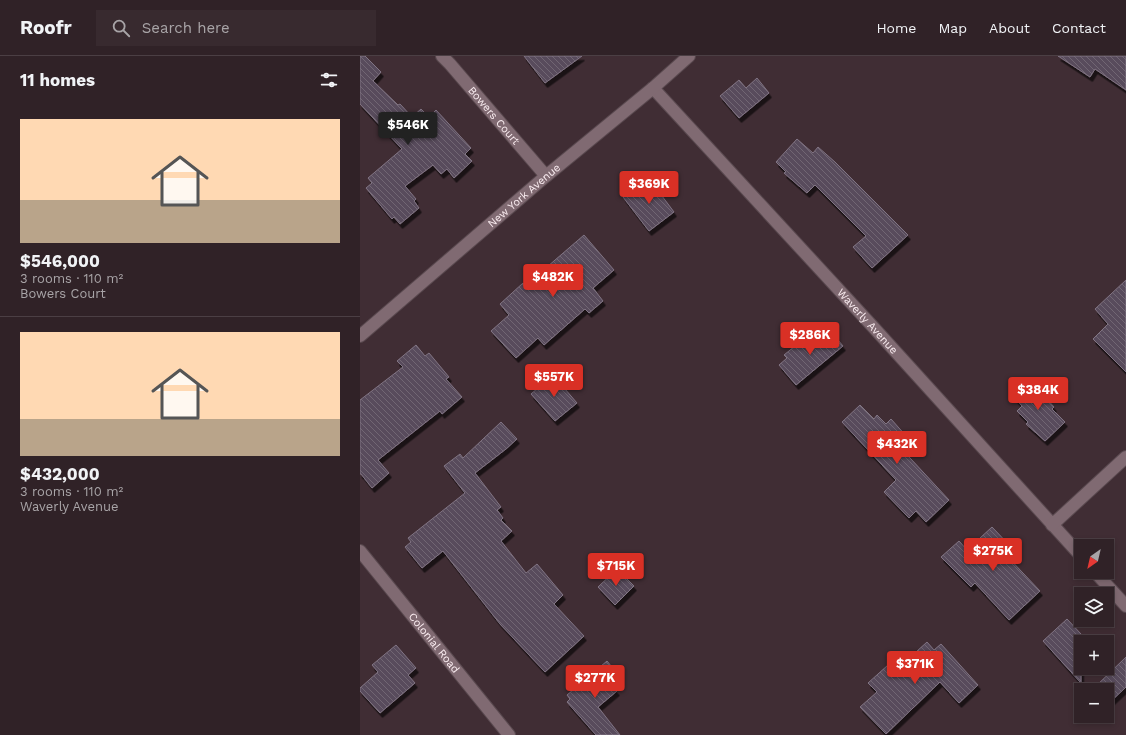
<!DOCTYPE html>
<html lang="en">
<head>
<meta charset="utf-8">
<style>
  body { margin:0; font-family:"Work Sans",sans-serif; background:#382a2f; color:#f1f3f6; height:100vh; display:flex; flex-direction:column; font-size:15px; white-space:nowrap }
  * { box-sizing:border-box; margin:0 }
  p { font-size:13px; color:#a8a4a7 }
  .icon { flex:none; width:22px; height:22px; fill:none; stroke:currentColor; stroke-width:2; stroke-linecap:round; stroke-linejoin:round }
  .map { position:relative; flex:1; overflow:hidden }
  .details { display:flex; flex-direction:column; background:#302227; width:360px }
  .details>* { flex:none }
  .needle { width:26px; rotate:214deg }
  .fabs { position:absolute; left:714px; top:483px; display:grid; gap:8px }
  .fabs a { display:grid; place-items:center; width:40px; height:40px; border-radius:0px; background:#302227; box-shadow:0 2px 6px #0003,0 0 0 1px #4b3f44; font-size:20px }
  .price { position:absolute; translate:-50% -34px; padding:0 9px; border-radius:4px; background:#d93025; color:#fff; font-size:13px; line-height:26px; filter:drop-shadow(0 1px 2px #0008) }
  .price::after { content:''; position:absolute; left:50%; top:24px; width:12px; height:9px; margin-left:-6px; background:inherit; clip-path:polygon(0 0,100% 0,50% 100%) }
  .price.on { background:#222; color:#fff }
  ul { padding:0; list-style:none }
  li { display:grid; align-content:center; gap:8px; height:212px; padding:0 20px }
  li+li { border-top:1px solid #4b3f44 }
  li span { display:grid; place-items:center; height:124px; border-radius:0px; color:#555 }
  li>.icon { margin-inline-start:auto }
  span .icon { width:72px; height:72px; fill:#fffc; stroke-width:1 }
  li b { font-size:17px }
  h2 { display:flex; justify-content:space-between; align-items:center; height:48px; padding:0 20px; font-size:17px }
  header { display:flex; align-items:center; gap:24px; box-sizing:border-box; height:56px; padding:0 20px; background:#302227; border-bottom:1px solid #4b3f44 }
  header strong { font-size:19px }
  nav { display:flex; gap:22px; margin-inline-start:auto; font-size:14px }
  .search { width:280px; height:36px; background:#382a2f; display:flex; align-items:center; gap:10px; box-sizing:border-box; padding:0 14px; border-radius:0px; color:#a8a4a7; font-size:15px }
  main { display:flex; flex:1; min-height:0 }
  .map>svg:first-child { display:block }
  .building { fill:url(#building-back-hatch); stroke:#817484; filter:url(#shadow) }
  .lines { fill:none; stroke-linecap:round; stroke-linejoin:round }
  .minor-casing { stroke:#59494f; stroke-width:14 }
  .minor { stroke:#806a72; stroke-width:12 }
  .labels { text-anchor:middle; dominant-baseline:central; stroke-width:4; stroke-linejoin:round; paint-order:stroke }
  .street-label { font-size:11px; fill:#faedf1; stroke:#35232a }
</style>
</head>
<body>
<header>
<strong>Roofr</strong>
<div class="search"><svg class="icon" aria-label="search" viewBox="0 0 24 24"><circle cx="10" cy="10" r="6"/><path d="M15 15l6 6"/></svg>Search here</div>
<nav><a>Home</a><a>Map</a><a>About</a><a>Contact</a></nav>
</header>
<main>
<section class="details">
<h2>11 homes<svg class="icon" aria-label="filters" viewBox="0 0 24 24"><path d="M4 7h16M4 17h16"/><circle cx="9" cy="7" r="2"/><circle cx="15" cy="17" r="2"/></svg></h2>
<ul>
<li><span style="background:linear-gradient(#ffd9b3 65%,#b9a48a 0)"><svg class="icon" aria-label="home" viewBox="0 0 24 24"><path d="M3 11l9-7 9 7M6 9v11h12V9"/></svg></span><div><b>$546,000</b><p>3 rooms · 110 m²</p><p>Bowers Court</p></div></li>
<li><span style="background:linear-gradient(#ffd9b3 70%,#b9a48a 0)"><svg class="icon" aria-label="home" viewBox="0 0 24 24"><path d="M3 11l9-7 9 7M6 9v11h12V9"/></svg></span><div><b>$432,000</b><p>3 rooms · 110 m²</p><p>Waverly Avenue</p></div></li>
</ul>
</section>
<div class="map">
<svg width="766" height="679" viewBox="0 0 766 679">
  <defs>
    <pattern id="building-back-hatch" width="6" height="6" patternUnits="userSpaceOnUse"><rect width="6" height="6" fill="#584c5b"/><path d="M-1 5l2 2M0 0l6 6M5-1l2 2" fill="none" stroke="#716673"/></pattern>
    <filter id="shadow"><feDropShadow dx="2.5" dy="4.5" stdDeviation="0" flood-color="#0009"/></filter>
  </defs>
  <rect width="100%" height="100%" fill="#402d34"/>
  <g class="building">
    <path d="M0,0H5L21,16L13,25L38,49L40,48L52,61L61,53L69,61L76,54L111,92L105,98L112,105L94,122L87,113L81,118L73,109L45,130L56,143L54,145L59,152L40,168L34,161L32,163L6,132L12,127L8,122L42,93L0,48Z"/>
    <path d="M164,0H222L185,27Z"/>
    <path d="M698,0H766V34L735,13L730,21Z"/>
    <path d="M397,22L409,37L379,62L360,40L379,24L386,32Z"/>
    <path d="M437,83L453,97L458,91L475,106L548,179L512,212L493,191L506,180L455,129L447,137L424,117L426,116L416,106Z"/>
    <path d="M290,124L314,156L289,175L263,141L283,126L285,128Z"/>
    <path d="M224,179L254,214L233,232L243,245L229,257L225,253L184,289L178,282L156,302L131,275L149,259L140,248L163,227L165,230Z"/>
    <path d="M766,224V316L733,283L748,268L735,253Z"/>
    <path d="M468,272L483,290L436,329L419,309L427,302L424,299L446,281L450,286Z"/>
    <path d="M56,289L65,300L69,297L89,321L86,323L102,341L82,358L80,355L18,404L29,417L12,432L1,418H0V344L43,311L37,305Z"/>
    <path d="M193,319L217,347L195,365L171,338Z"/>
    <path d="M670,324L694,351L692,353L705,366L685,385L666,368L668,366L657,355L662,350L653,340Z"/>
    <path d="M500,349L514,363L517,359L526,368L531,363L547,381L538,389L589,444L566,466L556,455L549,462L524,436L536,424L482,366Z"/>
    <path d="M141,366L157,383L146,393L115,417L141,451L137,454L143,462L141,464L152,475L141,485L166,517L177,508L203,539L194,548L224,580L185,616L140,568L83,495L62,512L45,491L51,486L48,482L105,437L84,410L100,398L103,402Z"/>
    <path d="M632,471L652,492L645,498L680,535L649,564L615,527L611,531L581,501L599,485L607,494Z"/>
    <path d="M257,513L274,530L255,549L238,531Z"/>
    <path d="M707,563L721,578V627L683,585Z"/>
    <path d="M567,586L574,594L581,588L618,629L599,647L580,626L526,678L500,651L517,636L508,627L528,609L535,615Z"/>
    <path d="M36,589L56,612L48,619L55,627L20,657L0,635V632L18,616L12,609Z"/>
    <path d="M766,601V631L747,649V634H732Z"/>
    <path d="M247,605L260,621L251,629L257,635L238,651L260,679H236L207,646L210,643L207,639Z"/>
  </g>
  <g class="lines">
    <g class="minor-casing">
      <g id="minor">
        <path id="s1" d="M82,0L90,8L186,120"/>
        <path id="s2" d="M293,32L515,273L721,500"/>
        <path id="s3" d="M0,280L186,120L293,32L329,0"/>
        <path d="M692,469L766,401"/>
        <path id="s4" d="M0,495L149,679"/>
        <path d="M735,516L766,550"/>
      </g>
    </g>
    <use href="#minor" class="minor"/>
  </g>
  <g class="labels">
    <g class="street-label">
      <text stroke="none"><textPath href="#s1" startOffset="79">Bowers Court</textPath></text>
      <text stroke="none"><textPath href="#s3" startOffset="216">New York Avenue</textPath></text>
      <text stroke="none"><textPath href="#s2" startOffset="317">Waverly Avenue</textPath></text>
      <text stroke="none"><textPath href="#s4" startOffset="118">Colonial Road</textPath></text>
    </g>
  </g>
</svg>
<div class="fabs">
<a><svg class="needle" viewBox="-14 -14 28 28"><path d="M0-13l5 13h-10z" fill="#e53935"/><path d="M0 13l5-13h-10z" fill="#a8a4a7"/></svg></a>
<a><svg class="icon" aria-label="layers" viewBox="0 0 24 24"><path d="M12 4l9 5-9 5-9-5zM3 14l9 5 9-5"/></svg></a>
<a>+</a>
<a>−</a>
</div>
<b class="price on" style="left:48px;top:90px">$546K</b>
<b class="price" style="left:289px;top:149px">$369K</b>
<b class="price" style="left:193px;top:242px">$482K</b>
<b class="price" style="left:450px;top:300px">$286K</b>
<b class="price" style="left:194px;top:342px">$557K</b>
<b class="price" style="left:678px;top:355px">$384K</b>
<b class="price" style="left:537px;top:409px">$432K</b>
<b class="price" style="left:633px;top:516px">$275K</b>
<b class="price" style="left:256px;top:531px">$715K</b>
<b class="price" style="left:555px;top:629px">$371K</b>
<b class="price" style="left:235px;top:643px">$277K</b>
</div>
</main>
</body>
</html>
